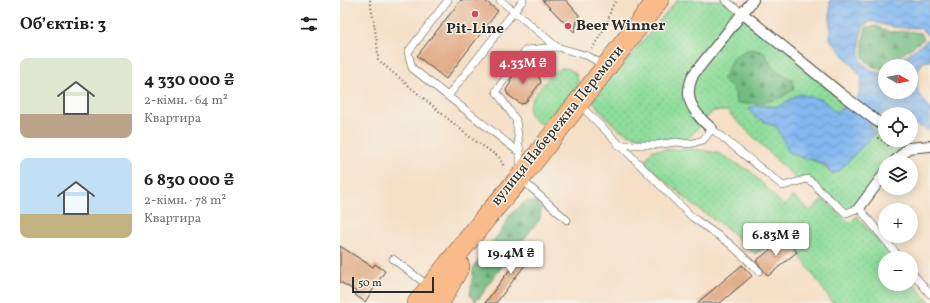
<!DOCTYPE html>
<html lang="uk">
<head>
<meta charset="utf-8">
<style>
  body { margin:0; font-family:Vollkorn,serif; background:#f6f6f6; color:#202124; height:100vh; display:flex; flex-direction:column; font-size:15px; white-space:nowrap }
  * { box-sizing:border-box; margin:0 }
  p { font-size:13px; color:#757577 }
  .icon { flex:none; width:22px; height:22px; fill:none; stroke:currentColor; stroke-width:2; stroke-linecap:round; stroke-linejoin:round }
  .map { position:relative; flex:1; overflow:hidden }
  .panel { display:flex; flex-direction:column; background:#fff; width:340px }
  .panel>* { flex:none }
  .needle { width:26px; rotate:100deg }
  .tools { position:absolute; left:538px; top:59px; display:grid; gap:8px }
  .tools a { display:grid; place-items:center; width:40px; height:40px; border-radius:50%; background:#fff; box-shadow:0 2px 10px #0003; font-size:20px }
  .scale { position:absolute; left:12px; bottom:10px; width:82px; box-sizing:border-box; padding-left:4px; border:2px solid #2b2b2b; border-top:0; font-size:11px; line-height:14px; white-space:nowrap; color:#2b2b2b; -webkit-text-stroke:3px #f7f3e8; paint-order:stroke }
  .price { position:absolute; translate:-50% -34px; padding:0 9px; border-radius:4px; background:#fff; color:#222; font-size:13px; line-height:26px; filter:drop-shadow(0 1px 2px #0008) }
  .price::after { content:''; position:absolute; left:50%; top:24px; width:12px; height:9px; margin-left:-6px; background:inherit; clip-path:polygon(0 0,100% 0,50% 100%) }
  .price.on { background:#d1495b; color:#fff }
  ul { padding:0; list-style:none }
  li { display:flex; align-items:center; gap:12px; height:100px; padding:0 20px }
  li span { display:grid; place-items:center; flex:none; width:112px; height:80px; border-radius:8px; color:#555 }
  li>.icon { margin-inline-start:auto }
  span .icon { width:48px; height:48px; fill:#fffc; stroke-width:1 }
  li b { font-size:17px }
  h2 { display:flex; justify-content:space-between; align-items:center; height:48px; padding:0 20px; font-size:17px }
  main { display:flex; flex:1; min-height:0 }
  .map>svg:first-child { display:block }
  .grass { fill:url(#grass-dots); stroke:#5d8463 }
  .forest { fill:url(#forest-firs); stroke:#4f7457 }
  .water { fill:url(#water-waves); stroke:#56718e; fill-rule:evenodd }
  .building { fill:#e1aa86 }
  .lines { fill:none; stroke-linecap:round; stroke-linejoin:round }
  .service-casing { stroke:#494642; stroke-width:8 }
  .pedestrian-casing { stroke:#494642; stroke-width:12 }
  .primary-casing { stroke:#494642; stroke-width:22 }
  .path { stroke:#494642; stroke-width:2; stroke-dasharray:1 3; stroke-linecap:butt }
  .service { stroke:#fff; stroke-width:7 }
  .pedestrian { stroke:#fff; stroke-width:10 }
  .primary { stroke:#fabb8b; stroke-width:21 }
  .poi-dot { fill:#d1495b; stroke:#f7f3e8; stroke-width:1.5 }
  .labels { text-anchor:middle; dominant-baseline:central; stroke-width:3; stroke-linejoin:round; paint-order:stroke }
  .poi-label { font-size:15px; font-weight:bold; fill:#2b2b2b; stroke:#f7f3e8; text-anchor:start }
  .street-label { font-size:15px; fill:#2b2b2b; stroke:#f7f3e8 }
</style>
</head>
<body>
<main>
<section class="panel">
<h2>Об’єктів: 3<svg class="icon" aria-label="filters" viewBox="0 0 24 24"><path d="M4 7h16M4 17h16"/><circle cx="9" cy="7" r="2"/><circle cx="15" cy="17" r="2"/></svg></h2>
<ul>
<li><span style="background:linear-gradient(#dfe7d0 70%,#b9a48a 0)"><svg class="icon" aria-label="home" viewBox="0 0 24 24"><path d="M3 11l9-7 9 7M6 9v11h12V9"/></svg></span><div><b>4 330 000 ₴</b><p>2-кімн. · 64 m²</p><p>Квартира</p></div></li>
<li><span style="background:linear-gradient(#bfe0f5 70%,#c2b280 0)"><svg class="icon" aria-label="home" viewBox="0 0 24 24"><path d="M3 11l9-7 9 7M6 9v11h12V9"/></svg></span><div><b>6 830 000 ₴</b><p>2-кімн. · 78 m²</p><p>Квартира</p></div></li>
</ul>
</section>
<div class="map">
<svg width="590" height="303" viewBox="0 0 590 303">
  <defs>
    <pattern id="grass-dots" width="8" height="8" patternUnits="userSpaceOnUse"><rect width="8" height="8" fill="#8fdd9b"/><path d="M2 2h.1M6 6h.1" fill="none" stroke="#7cbe86" stroke-width="1.8" stroke-linecap="round"/></pattern>
    <pattern id="forest-firs" width="22" height="20" patternUnits="userSpaceOnUse"><rect width="22" height="20" fill="#73bc83"/><path d="M5 1l3.5 6h-7zM16 11l3.5 6h-7z" fill="#5f996b"/></pattern>
    <pattern id="water-waves" width="16" height="10" patternUnits="userSpaceOnUse"><rect width="16" height="10" fill="#82b7f0"/><path d="M0 5q4-4 8 0t8 0" fill="none" stroke="#6b95c3"/></pattern>
  </defs>
  <rect width="100%" height="100%" fill="#f7f3e8"/>
  <filter id="ink" filterUnits="userSpaceOnUse"><feTurbulence type="fractalNoise" baseFrequency=".025" numOctaves="2"/><feDisplacementMap in="SourceGraphic" scale="8" xChannelSelector="R" yChannelSelector="G"/><feConvolveMatrix kernelMatrix="1 2 1 2 8 2 1 2 1" color-interpolation-filters="sRGB"/></filter>
  <filter id="wash" filterUnits="userSpaceOnUse"><feTurbulence type="fractalNoise" baseFrequency=".012" numOctaves="4" result="noise"/><feDisplacementMap in="SourceGraphic" scale="16" xChannelSelector="R" yChannelSelector="G"/><feGaussianBlur stdDeviation="0.9" result="paint"/><feColorMatrix in="noise" values="0 0 0 0 0 0 0 0 0 0 0 0 0 0 0 0 0 1.4 0 .05"/><feComposite in="paint" operator="in"/></filter>
  <g filter="url(#wash)">
    <rect width="100%" height="100%" fill="#f5e0c7"/>
    <g class="grass">
      <path d="M337,0H385L513,103L495,112L483,100L459,95L438,107L416,105L415,117L437,127L461,158C473,159 482,162 491,173L498,172L535,132L529,127L535,120L545,126V140H562L568,148L554,162H545V173L519,208L506,213L475,184L456,179L387,111H373L347,140C327,139 298,141 280,130C272,125 259,108 252,101Z"/>
      <path d="M221,68C233,68 239,74 238,86C232,95 220,115 213,121C203,129 188,120 189,108C190,98 212,72 221,68Z"/>
      <path d="M353,149L378,153L410,171L444,206L453,196L470,211L483,199L510,223L517,216L552,258H545V284H571V281L590,303H493L458,253L445,236L415,254L388,229L356,207L304,163L312,150Z"/>
    </g>
    <g class="forest">
      <path d="M536,26L550,32L567,31L581,33L584,39L554,60L551,66H545V69L534,68L523,58V40L526,27Z"/>
      <path d="M410,49L424,52C432,69 435,73 452,79L454,89C436,103 418,104 396,103L395,92L383,80L393,57Z"/>
      <path d="M186,201L197,202L201,209L200,219L149,283L141,296L135,301L130,295L134,266L149,245L161,232L170,215Z"/>
    </g>
    <path class="water" d="M490,0H590V61L583,62L576,74L578,93L590,108V131L571,123V114H552L546,111L540,115L529,127L536,132L498,172L491,173L485,165L472,159L461,158L448,151L437,127L415,117L409,109L416,105L438,107L459,94L483,100L495,112L516,102L520,91L522,77L490,39ZM532,21C550,28 560,28 580,28L590,38L556,63L555,66H571V92H545V73L533,72L520,60V38L524,25Z"/>
    <g id="blocks">
      <g class="building">
        <path d="M121,0H144L158,11L106,79L77,56Z"/>
        <path d="M202,0H226L239,15L234,32Z"/>
        <path d="M160,63L167,67L162,75L155,70L157,65Z"/>
        <path d="M183,67L187,68L199,77L201,82L185,103L181,104L168,95L166,90L171,82L170,81L175,73L176,74Z"/>
        <path d="M445,238L457,252L428,276L416,261Z"/>
        <path d="M0,246L33,267L35,264L45,271L25,302L15,295L17,292L0,282Z"/>
        <path d="M187,246L195,252L156,303H145Z"/>
        <path d="M402,265L412,276L380,303H357Z"/>
      </g>
    </g>
  </g>
  <g filter="url(#ink)">
    <use href="#blocks" fill-opacity="0" stroke="#494642" stroke-width="1"/>
    <g class="lines">
      <g class="service-casing">
        <g id="service">
          <path d="M108,0L68,52L72,68L180,153"/>
          <path d="M160,0L217,47"/>
          <path d="M385,0L402,13"/>
          <path d="M108,96L183,0"/>
          <path d="M240,105L352,217L390,244L419,271"/>
          <path d="M278,145H315L336,142L350,144L363,140L372,129L443,186L467,179L475,184L480,191L506,213L519,208L560,258"/>
          <path d="M227,220L180,178V153L176,120L156,91L186,50L217,47L248,56L265,66"/>
          <path d="M53,259L90,287"/>
          <path d="M571,271L590,294"/>
        </g>
      </g>
      <g class="pedestrian-casing">
        <g id="pedestrian">
          <path d="M402,13L500,93L538,122L545,126"/>
          <path d="M372,129C362,121 349,107 349,94C348,87 351,81 353,75L413,0"/>
          <path d="M554,162L568,148L590,146"/>
          <path d="M519,208L545,173"/>
        </g>
      </g>
      <g class="primary-casing">
        <g id="primary">
          <path d="M78,303L148,215L180,178L318,0"/>
          <path d="M99,303L119,266"/>
        </g>
      </g>
      <g class="path">
        <path d="M30,0C33,20 38,40 38,60L131,138L159,157L164,167"/>
        <path d="M252,49L267,24L271,9L276,0"/>
        <path d="M541,135L538,138L548,145L552,140"/>
      </g>
      <use href="#service" class="service"/>
      <use href="#pedestrian" class="pedestrian"/>
      <use href="#primary" class="primary"/>
    </g>
  </g>
  <g class="poi-dot">
    <circle cx="135" cy="14" r="4"/>
    <circle cx="228" cy="26" r="4"/>
  </g>
  <g class="labels">
    <g class="poi-label">
      <text x="236" y="26">Beer Winner</text>
      <text x="135" y="29" text-anchor="middle">Pit-Line</text>
    </g>
    <g class="street-label">
      <text transform="translate(218 126) rotate(-51)">вулиця Набережна Перемоги</text>
    </g>
  </g>
</svg>
<div class="tools">
<a><svg class="needle" viewBox="-14 -14 28 28"><path d="M0-13l5 13h-10z" fill="#e53935"/><path d="M0 13l5-13h-10z" fill="#757577"/></svg></a>
<a><svg class="icon" aria-label="locate" viewBox="0 0 24 24"><circle cx="12" cy="12" r="6"/><path d="M12 2v4M12 18v4M2 12h4M18 12h4"/></svg></a>
<a><svg class="icon" aria-label="layers" viewBox="0 0 24 24"><path d="M12 4l9 5-9 5-9-5zM3 14l9 5 9-5"/></svg></a>
<a>+</a>
<a>−</a>
</div>
<div class="scale">50 m</div>
<b class="price on" style="left:183px;top:85px">4.33M ₴</b>
<b class="price" style="left:436px;top:257px">6.83M ₴</b>
<b class="price" style="left:171px;top:275px">19.4M ₴</b>
</div>
</main>
</body>
</html>
